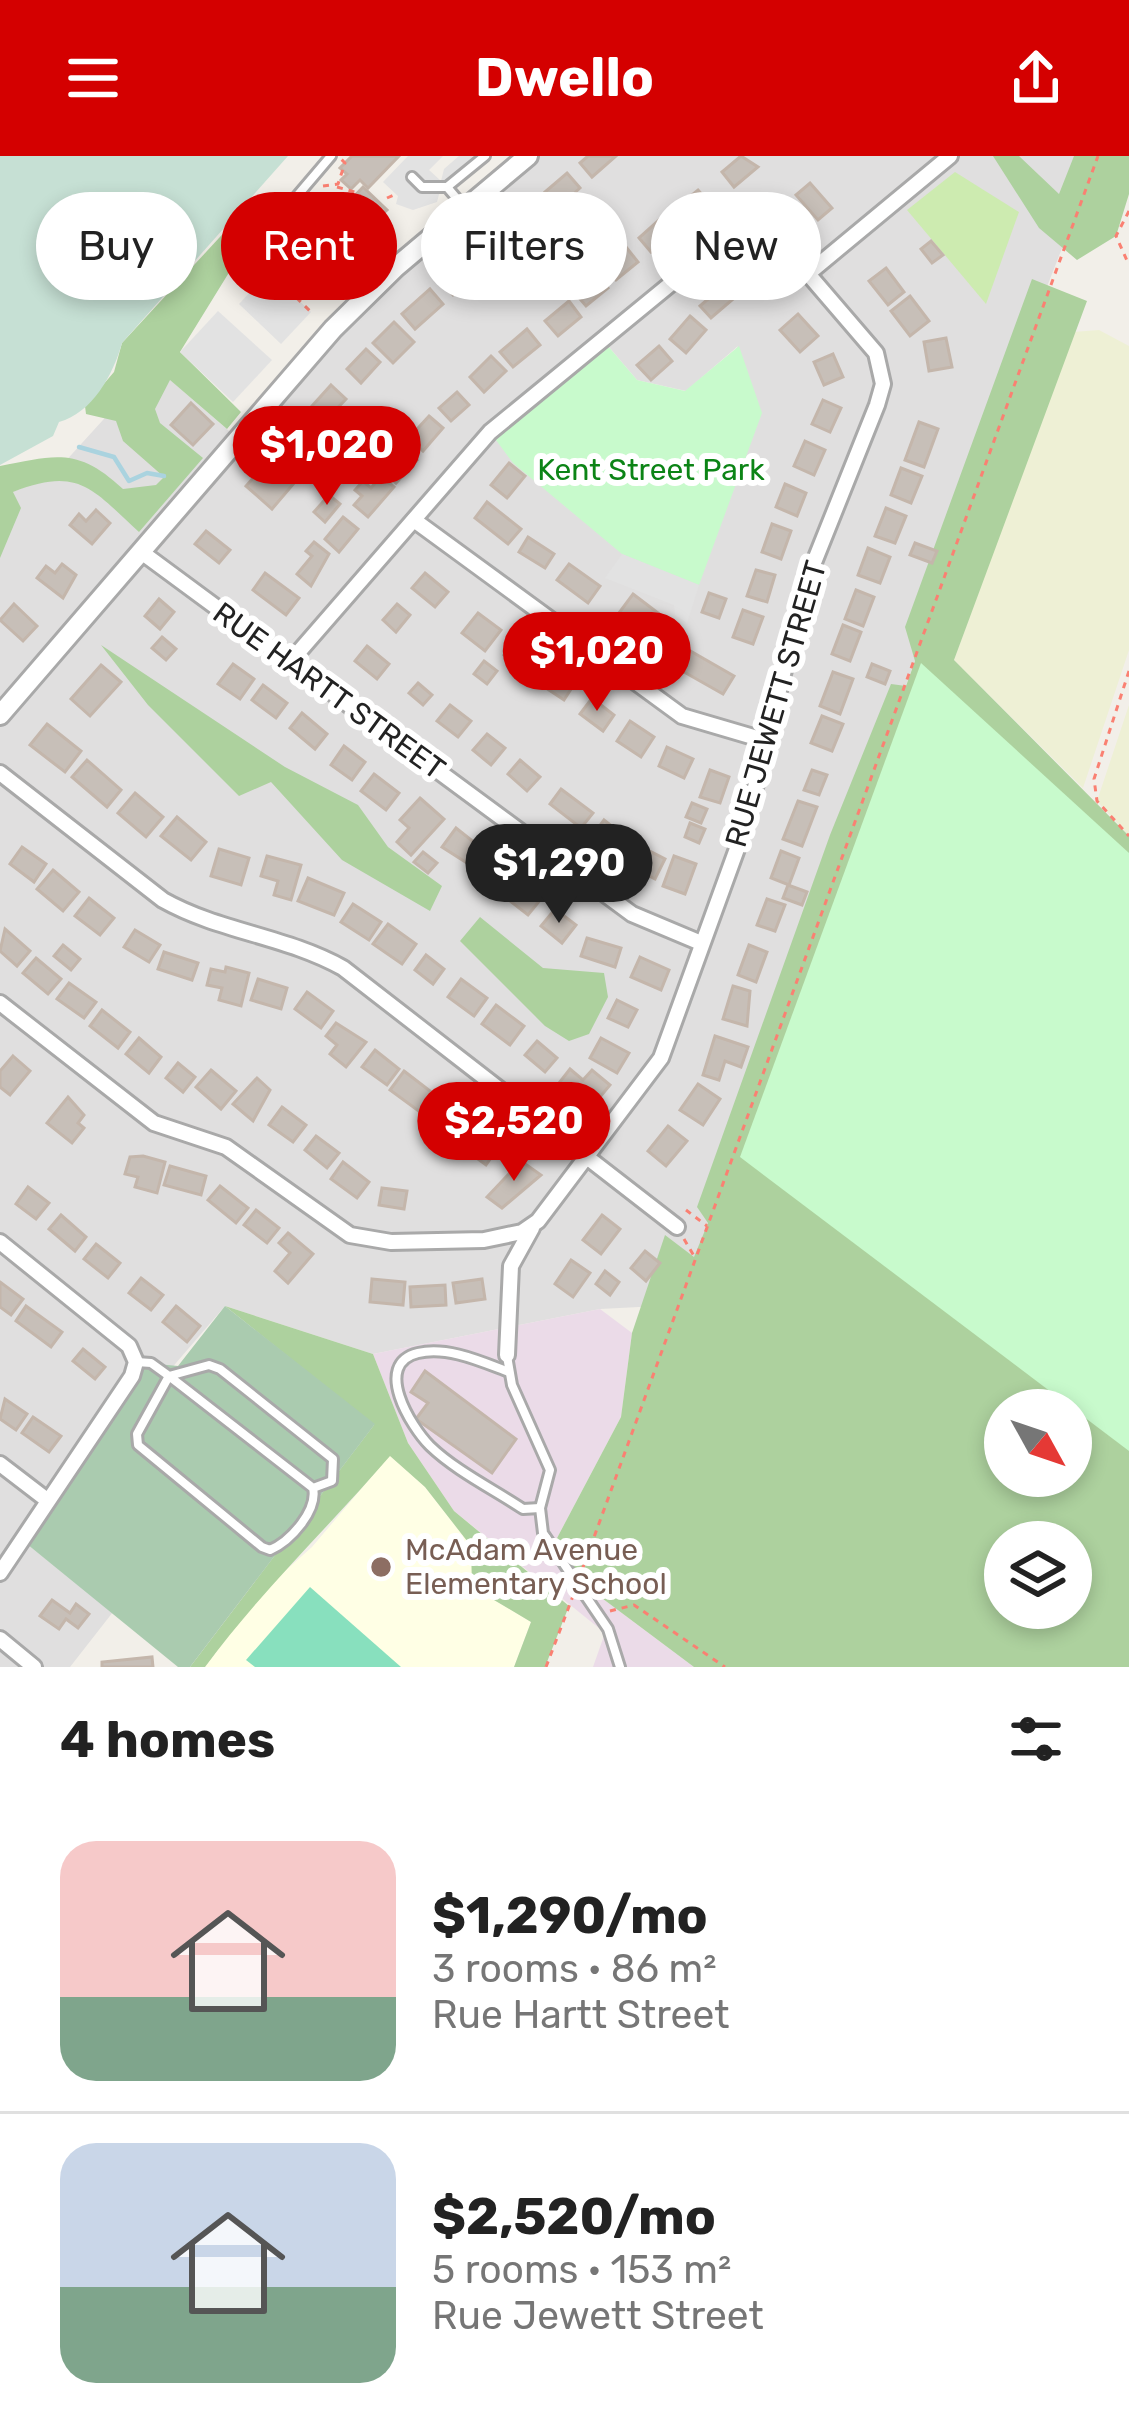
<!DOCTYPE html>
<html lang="en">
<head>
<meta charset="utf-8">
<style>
  body { margin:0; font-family:Rubik,sans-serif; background:#f2f2f2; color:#222; height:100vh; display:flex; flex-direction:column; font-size:45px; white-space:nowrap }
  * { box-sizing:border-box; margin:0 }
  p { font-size:39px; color:#767676 }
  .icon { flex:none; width:66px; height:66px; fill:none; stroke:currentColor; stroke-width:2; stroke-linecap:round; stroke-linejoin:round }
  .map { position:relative; height:1511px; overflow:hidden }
  .details { display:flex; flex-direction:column; background:#fff; flex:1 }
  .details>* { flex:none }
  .top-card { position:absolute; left:36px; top:36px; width:1059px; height:108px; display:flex; gap:24px }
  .needle { width:78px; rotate:130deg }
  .buttons { position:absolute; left:984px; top:1233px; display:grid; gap:24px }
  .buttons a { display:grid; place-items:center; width:108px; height:108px; border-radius:50%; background:#fff; box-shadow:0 6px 18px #0003; font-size:60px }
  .price { position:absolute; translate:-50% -102px; padding:0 27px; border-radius:42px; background:#d40000; color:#fff; font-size:39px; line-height:78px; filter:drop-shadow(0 3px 6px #0008) }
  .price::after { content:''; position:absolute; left:50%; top:72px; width:36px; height:27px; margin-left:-18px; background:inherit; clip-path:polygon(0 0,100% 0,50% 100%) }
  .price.on { background:#222; color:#fff }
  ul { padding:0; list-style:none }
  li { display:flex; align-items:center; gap:36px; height:300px; padding:0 60px }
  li+li { border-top:3px solid #e0e0e0 }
  li span { display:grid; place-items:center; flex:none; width:336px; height:240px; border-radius:36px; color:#555 }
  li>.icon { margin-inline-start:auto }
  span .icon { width:144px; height:144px; fill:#fffc; stroke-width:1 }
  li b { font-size:51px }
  h2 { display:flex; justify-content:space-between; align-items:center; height:144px; padding:0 60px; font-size:51px }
  .chip { padding:0 42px; border-radius:54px; background:#fff; box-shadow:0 6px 18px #0003; font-size:42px; line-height:108px }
  .chip.on { background:#d40000; color:#fff }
  header { display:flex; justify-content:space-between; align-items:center; height:156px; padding:0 60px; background:#d40000; color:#fff; font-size:54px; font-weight:700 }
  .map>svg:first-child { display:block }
  .residential { fill:#e0dfdf; fill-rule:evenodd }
  .industrial { fill:#ebdbe8 }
  .education { fill:#ffffe5 }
  .farmland { fill:#eef0d5 }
  .grass { fill:#cdebb0 }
  .forest { fill:#add19e; fill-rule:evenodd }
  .wetland { fill:#c6e0d4 }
  .cemetery { fill:#aacbaf }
  .park { fill:#c8facc }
  .pitch { fill:#88e0be }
  .parking { fill:#e2e2e2 }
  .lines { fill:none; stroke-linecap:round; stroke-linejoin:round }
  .stream { stroke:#aad3df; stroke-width:4.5 }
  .building { fill:#c7bfb8; stroke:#c4b6ab; stroke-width:3 }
  .service-casing { stroke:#a9a9a9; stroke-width:14 }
  .minor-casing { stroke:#a9a9a9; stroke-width:20 }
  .tertiary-casing { stroke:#a9a9a9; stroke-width:24 }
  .path { stroke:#fa8072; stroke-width:3; stroke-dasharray:6 6; stroke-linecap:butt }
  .service { stroke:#fff; stroke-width:8 }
  .minor { stroke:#fff; stroke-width:14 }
  .tertiary { stroke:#fff; stroke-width:18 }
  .education-dot { fill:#8d6e63; stroke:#fff; stroke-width:4.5 }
  .labels { text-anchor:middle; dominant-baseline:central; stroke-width:12; stroke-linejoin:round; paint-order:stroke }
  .park-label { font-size:30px; fill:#0c8416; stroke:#fff }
  .street-label { font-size:30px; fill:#222; stroke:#fff }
  .education-label { font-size:30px; fill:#785e54; stroke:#fff; text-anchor:start }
</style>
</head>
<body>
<header><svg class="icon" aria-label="menu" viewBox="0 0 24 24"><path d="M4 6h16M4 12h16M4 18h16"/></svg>Dwello<svg class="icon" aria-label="share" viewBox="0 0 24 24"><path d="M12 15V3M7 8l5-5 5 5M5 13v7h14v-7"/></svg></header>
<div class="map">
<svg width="1129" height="1511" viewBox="0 0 1129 1511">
  <rect width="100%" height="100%" fill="#f2efe9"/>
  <path class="residential" d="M528,0H1098L993,269L923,483L678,1149L600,1153L373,1198L225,1150L23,1385L113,1456L70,1511H0V341L52,320L153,209L236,281L308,200ZM603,184L637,224L686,235L738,190L622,398Z"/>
  <path class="industrial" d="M600,1153L632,1177L621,1261L547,1401L694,1511H593L605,1477L454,1355L408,1287L373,1198Z"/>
  <path class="education" d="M390,1299L425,1331L471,1390L473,1431L531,1466L514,1511H205L258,1439L312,1391Z"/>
  <g class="farmland">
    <path d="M1099,174L1129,190V494L1083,632L954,504L1073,176Z"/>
    <path d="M1129,549V680L1097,645Z"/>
  </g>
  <path class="grass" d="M955,16L1019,56L986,148L907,54Z"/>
  <g class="forest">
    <path d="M993,0H1019L1059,38L1074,0H1129V38L1116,80L1077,104L1039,72Z"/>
    <path d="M231,69L254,76L180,196L241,256L227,273L170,224L155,253L160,267L203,302L139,376C92,333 79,310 13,336L21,352L0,402V310C56,299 78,291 123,333L156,329L164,321L123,285L116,265L86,258L85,250L114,216L122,187Z"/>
    <path d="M1032,123L1087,145L954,504L1129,680V1511H694L547,1401L621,1261L632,1177L665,1079L694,1101L708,1067L697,1051L830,679L891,528L906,530L915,505L905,471ZM1005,1254H1071V1320H1005ZM1005,1386H1071V1452H1005Z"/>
    <path d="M101,489L285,611L358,649L388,691L442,730L430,755L342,704L271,626L239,640L148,549Z"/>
    <path d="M480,761L543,812L604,817L608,841L589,878L569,885L545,870L460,785Z"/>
    <path d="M225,1150L373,1198L408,1287L454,1355L569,1450L545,1511H514L531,1466L472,1431L471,1390L425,1331L390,1300C328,1372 261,1435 205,1511H190L374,1269Z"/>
  </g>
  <path class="wetland" d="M0,0H288L122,187C113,219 92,257 59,266L53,280L0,309Z"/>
  <path class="cemetery" d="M225,1150L375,1268L190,1511H178L22,1384L136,1206L178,1210Z"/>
  <g class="park">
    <path d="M602,183L637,224L685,235L739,190L762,257L699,429L622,398L513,307L490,276Z"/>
    <path d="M921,507L1129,697V1295L740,1001Z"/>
  </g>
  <path class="pitch" d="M310,1431L401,1511H255L246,1504Z"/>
  <g class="parking">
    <path d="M408,0H443L429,14L441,25L444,13L459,0H485L447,31L442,27L437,46L413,54L396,48L398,40L383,26Z"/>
    <path d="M269,116L311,156L281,188L239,148Z"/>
    <path d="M218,155L272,204L233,246L180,196Z"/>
    <path d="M622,398L699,429L687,467L675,459L674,449L605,422Z"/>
  </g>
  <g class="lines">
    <path class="stream" d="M79,291L114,301L129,325L147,317L164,320"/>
  </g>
  <g class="building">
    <path d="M352,0H399L368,32L360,24L351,33L341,24L347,18L340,12Z"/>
    <path d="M588,0H616L592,21L580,7Z"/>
    <path d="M741,0L758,11L734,31L722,16Z"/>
    <path d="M567,17L580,32L558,52L545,36Z"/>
    <path d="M810,27L832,52L818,64L796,39Z"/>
    <path d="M363,31L387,54L381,59L385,63L310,142L282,116Z"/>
    <path d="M698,34L710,48L688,66L676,52Z"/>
    <path d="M533,43L546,60L515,83L502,66Z"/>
    <path d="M668,56L680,70L651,96L639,82Z"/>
    <path d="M497,72L512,89L489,109L474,92Z"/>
    <path d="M931,85L943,99L932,107L921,93Z"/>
    <path d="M626,91L638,106L616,124L604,109Z"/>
    <path d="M465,100L479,116L453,139L439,123Z"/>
    <path d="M753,105L764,120L741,137L730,122Z"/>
    <path d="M886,112L904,136L888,149L869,125Z"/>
    <path d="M560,113L571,127L561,136L550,122Z"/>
    <path d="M597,118L608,132L586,150L574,136Z"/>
    <path d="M722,131L733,143L711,162L700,150Z"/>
    <path d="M430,133L443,148L415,173L402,158Z"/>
    <path d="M910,140L929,165L910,180L891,155Z"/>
    <path d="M569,145L581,161L558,180L545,165Z"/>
    <path d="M798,158L818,180L800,196L780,174Z"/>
    <path d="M690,160L706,174L686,197L670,183Z"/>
    <path d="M394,166L414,186L393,207L373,187Z"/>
    <path d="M527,173L540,189L513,211L500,196Z"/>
    <path d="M946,182L952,211L929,215L924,186Z"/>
    <path d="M659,190L672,205L651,224L637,209Z"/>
    <path d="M366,193L380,206L361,227L347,213Z"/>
    <path d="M833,198L843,221L824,229L814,206Z"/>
    <path d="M491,200L506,215L484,236L470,221Z"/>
    <path d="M331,229L346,243L326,264L311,251Z"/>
    <path d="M457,236L469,249L451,265L439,252Z"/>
    <path d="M823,244L841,252L830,276L812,268Z"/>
    <path d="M191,247L213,268L193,289L171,269Z"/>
    <path d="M429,260L443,272L423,295L409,282Z"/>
    <path d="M919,266L938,273L924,311L905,304Z"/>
    <path d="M805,285L825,294L814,319L794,310Z"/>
    <path d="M401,290L417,304L396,327L381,313Z"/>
    <path d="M269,304L295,326L272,353L246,330Z"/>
    <path d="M509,307L525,320L507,342L491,329Z"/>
    <path d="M901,312L922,320L911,347L891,339Z"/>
    <path d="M381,320L394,331L368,361L354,349L362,340L355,334L363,325L371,332Z"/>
    <path d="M785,328L806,337L797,360L776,351Z"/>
    <path d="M329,339L340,348L325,366L314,356Z"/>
    <path d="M487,346L521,373L508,388L475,362Z"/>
    <path d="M886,352L906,360L895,387L875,380Z"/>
    <path d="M96,354L110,367L92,388L70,369L79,358L86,365Z"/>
    <path d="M343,361L358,373L339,396L325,383Z"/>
    <path d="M772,368L791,375L781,403L762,396Z"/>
    <path d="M206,375L230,394L219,407L195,388Z"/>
    <path d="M528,381L554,398L545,412L519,396Z"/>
    <path d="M314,386L329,398L311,430L297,418L312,400L306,395Z"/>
    <path d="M915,387L937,395L932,407L910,399Z"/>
    <path d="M868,392L890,401L880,427L858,419Z"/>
    <path d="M62,408L76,419L63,442L37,422L46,410L55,417Z"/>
    <path d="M569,408L600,430L588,447L557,424Z"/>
    <path d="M756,414L775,419L767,446L747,440Z"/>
    <path d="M265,417L299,442L286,459L253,434Z"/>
    <path d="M425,417L448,436L435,451L412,432Z"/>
    <path d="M856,434L874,441L863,470L845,463Z"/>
    <path d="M709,437L726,443L719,462L702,456Z"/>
    <path d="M633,438L670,466L650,493L613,465Z"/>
    <path d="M159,443L174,456L160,473L145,460Z"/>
    <path d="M14,448L37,470L23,485L0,464Z"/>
    <path d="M397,448L410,459L396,476L383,464Z"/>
    <path d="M743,454L763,461L753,488L733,481Z"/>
    <path d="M478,457L501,474L485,495L462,477Z"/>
    <path d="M843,469L861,476L850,505L832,498Z"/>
    <path d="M162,481L176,493L166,504L152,492Z"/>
    <path d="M516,483L539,501L527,517L504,499Z"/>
    <path d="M367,490L389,508L377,523L355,505Z"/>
    <path d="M687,493L734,520L723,538L677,512Z"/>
    <path d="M484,505L497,515L487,528L474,518Z"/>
    <path d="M233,508L254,523L240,543L218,528Z"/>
    <path d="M872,508L890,515L885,528L867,521Z"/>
    <path d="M101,509L121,526L90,560L71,543Z"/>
    <path d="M551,511L575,527L564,544L540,528Z"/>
    <path d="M833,516L853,523L840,558L820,550Z"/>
    <path d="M418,527L432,539L423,549L409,537Z"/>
    <path d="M263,529L287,547L276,562L252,544Z"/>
    <path d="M592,542L614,559L603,575L580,558Z"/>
    <path d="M450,549L471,565L458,581L437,565Z"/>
    <path d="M302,557L327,578L315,593L290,572Z"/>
    <path d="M822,560L843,568L832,595L811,587Z"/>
    <path d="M630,565L654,581L641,601L617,585Z"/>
    <path d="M47,568L81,595L65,616L30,589Z"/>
    <path d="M487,578L505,592L491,609L473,594Z"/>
    <path d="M344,590L365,606L352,624L331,609Z"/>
    <path d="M667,591L693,603L684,622L659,610Z"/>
    <path d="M87,604L121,634L107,651L72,621Z"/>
    <path d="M520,604L540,621L527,635L508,618Z"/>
    <path d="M710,614L729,621L720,647L700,641Z"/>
    <path d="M812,614L827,619L819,639L804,634Z"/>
    <path d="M374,618L399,637L386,654L361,635Z"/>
    <path d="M561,633L593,657L581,672L550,648Z"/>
    <path d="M135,637L163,661L146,681L118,657Z"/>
    <path d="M420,642L444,663L411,699L397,686L409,672L400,664Z"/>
    <path d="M798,645L817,651L802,690L783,683Z"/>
    <path d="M692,647L707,653L701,667L686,661Z"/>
    <path d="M177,661L206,686L191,704L161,680Z"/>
    <path d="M604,664L628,683L614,701L590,683Z"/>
    <path d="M690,667L705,673L699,687L685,681Z"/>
    <path d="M456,672L480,691L467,707L442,691Z"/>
    <path d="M22,691L46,708L34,726L10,708Z"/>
    <path d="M642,691L665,703L655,723L632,711Z"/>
    <path d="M219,693L249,702L241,729L211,720Z"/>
    <path d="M781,695L799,702L789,729L771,722Z"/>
    <path d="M423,696L437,707L428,717L414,706Z"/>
    <path d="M483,697L507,716L493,733L470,714Z"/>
    <path d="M267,700L301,709L291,744L274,739L278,725L261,720Z"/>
    <path d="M674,700L696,708L685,738L663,730Z"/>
    <path d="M53,714L79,736L63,755L37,733Z"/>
    <path d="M308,722L344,737L334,759L298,745Z"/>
    <path d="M517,725L541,743L528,759L505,741Z"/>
    <path d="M788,729L807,736L802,749L783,742Z"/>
    <path d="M89,742L114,762L100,779L75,760Z"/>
    <path d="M767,743L785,749L775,775L757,769Z"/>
    <path d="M353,748L381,766L369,784L341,766Z"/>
    <path d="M555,753L576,769L562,787L541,770Z"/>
    <path d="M388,768L416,788L402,808L373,788Z"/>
    <path d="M5,773L30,795L17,810L0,795Z"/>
    <path d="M135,774L160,789L149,806L124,791Z"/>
    <path d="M587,782L621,792L615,811L581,800Z"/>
    <path d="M63,789L80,803L71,814L54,800Z"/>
    <path d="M749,789L767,796L756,826L738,819Z"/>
    <path d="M164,796L198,807L192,824L158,813Z"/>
    <path d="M426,799L444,813L433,828L415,814Z"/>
    <path d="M640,801L669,814L661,834L631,821Z"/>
    <path d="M36,802L61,823L48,838L23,817Z"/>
    <path d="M226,811L249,817L241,850L219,844L222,832L207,829L211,813L225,816Z"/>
    <path d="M258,823L287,832L281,853L251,844Z"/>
    <path d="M461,823L487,842L474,860L448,841Z"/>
    <path d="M69,827L96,846L84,862L57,843Z"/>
    <path d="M733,830L750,835L747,870L723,863Z"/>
    <path d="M307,836L333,855L321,872L295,853Z"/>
    <path d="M617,844L637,854L628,871L608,862Z"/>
    <path d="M496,849L524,870L510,889L482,868Z"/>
    <path d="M102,854L130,876L118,892L90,870Z"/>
    <path d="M336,867L366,886L346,911L330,898L337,889L326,880Z"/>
    <path d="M715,880L748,891L741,911L725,905L719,924L703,919Z"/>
    <path d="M139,882L161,901L149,917L126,898Z"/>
    <path d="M601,882L629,897L617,917L590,902Z"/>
    <path d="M537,885L557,902L545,916L525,899Z"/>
    <path d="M375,894L399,913L387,929L362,911Z"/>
    <path d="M13,900L30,915L10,939L0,931V915Z"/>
    <path d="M178,907L195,921L183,936L166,922Z"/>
    <path d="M570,913L583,924L592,914L610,929L590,953L559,927Z"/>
    <path d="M211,914L236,935L221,953L196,931Z"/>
    <path d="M404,915L434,938L420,956L390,934Z"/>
    <path d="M257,922L270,934L253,965L233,948Z"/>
    <path d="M698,928L720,943L703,969L680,954Z"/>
    <path d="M68,941L84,959L78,967L84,972L72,987L47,967Z"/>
    <path d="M441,947L471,966L451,991L434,978L441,968L431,960Z"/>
    <path d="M282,951L306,969L293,986L269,969Z"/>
    <path d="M469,970L498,992L486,1009L456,987Z"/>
    <path d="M668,970L687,985L666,1010L648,995Z"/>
    <path d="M316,980L339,997L327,1012L305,994Z"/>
    <path d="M143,1000L165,1006L157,1037L135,1031L138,1021L125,1018L130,1001Z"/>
    <path d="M521,1005L541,1019L502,1052L487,1041Z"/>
    <path d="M343,1006L369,1026L357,1042L331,1023Z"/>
    <path d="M170,1010L206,1020L201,1039L164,1029Z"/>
    <path d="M220,1030L248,1052L236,1067L208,1044Z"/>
    <path d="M28,1031L49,1047L36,1063L16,1048Z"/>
    <path d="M382,1032L407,1035L404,1053L379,1049Z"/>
    <path d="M256,1054L279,1072L267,1087L244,1069Z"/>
    <path d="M61,1059L86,1081L75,1095L49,1073Z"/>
    <path d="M602,1059L620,1073L601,1098L583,1084Z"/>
    <path d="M288,1077L313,1098L288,1127L275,1115L290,1097L279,1087Z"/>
    <path d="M96,1088L120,1107L108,1122L84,1103Z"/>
    <path d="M645,1095L660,1107L646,1125L631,1112Z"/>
    <path d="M571,1104L590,1117L573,1141L555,1128Z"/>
    <path d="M605,1115L619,1126L610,1139L596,1128Z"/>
    <path d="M141,1122L163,1139L151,1154L129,1137Z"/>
    <path d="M372,1123L405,1126L403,1149L370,1146Z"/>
    <path d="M482,1123L485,1143L456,1147L453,1127Z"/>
    <path d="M0,1126L23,1143L11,1159L0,1151Z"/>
    <path d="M445,1129L446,1149L411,1151L410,1131Z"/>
    <path d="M26,1150L62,1176L51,1191L16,1165Z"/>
    <path d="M176,1150L200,1170L187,1186L163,1166Z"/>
    <path d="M83,1193L105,1211L95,1223L73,1205Z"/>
    <path d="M425,1215L516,1283L492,1317L416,1263L428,1247L411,1236Z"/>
    <path d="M5,1243L27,1258L16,1274L0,1263Z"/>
    <path d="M33,1261L61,1280L49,1296L22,1277Z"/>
    <path d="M52,1444L70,1457L76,1448L89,1458L78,1472L66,1463L59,1473L40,1460Z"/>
    <path d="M152,1501L153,1511H102V1506Z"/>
  </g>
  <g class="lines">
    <g class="service-casing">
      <g id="service">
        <path d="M412,21L422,31H447"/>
        <path d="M464,51L447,31L485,0"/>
        <path d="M241,118L252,93L331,0"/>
        <path d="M507,1200L512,1229L550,1314L540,1352L543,1377L608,1473L620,1511"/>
        <path d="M137,1206L151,1207L169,1220L313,1332L332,1325L333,1303L220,1213L209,1209L169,1220L137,1278L138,1289L262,1391L270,1394C291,1385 318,1354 313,1332"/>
        <path d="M509,1216C482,1206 448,1190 418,1197C372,1208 411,1271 430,1290C456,1315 493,1333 523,1353L540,1352"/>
      </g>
    </g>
    <g class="minor-casing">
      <g id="minor">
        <path d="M810,116L950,0"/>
        <path d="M414,364L682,560L767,585"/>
        <path d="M140,395L632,758L701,787"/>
        <path d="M0,617L163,744C220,776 286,780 343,812L677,1071"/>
        <path d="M0,847L154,967L226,991L350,1079L391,1086L484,1084L522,1076L538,1065L661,902L746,668L805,429L877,249L883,228L876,197L767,70L746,66L490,276L290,506"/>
        <path d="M0,1086L129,1190L136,1206L132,1220L0,1417"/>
        <path d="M507,1199L511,1110L532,1072"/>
        <path d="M0,1308L47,1344"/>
        <path d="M0,1483L34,1511"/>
      </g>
    </g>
    <g class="tertiary-casing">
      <path id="tertiary" d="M0,559L333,173L396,111L528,0"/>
    </g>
    <g class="path">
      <path d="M323,30L338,28L345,7L341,3"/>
      <path d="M337,31L358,37"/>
      <path d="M387,42L396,38"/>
      <path d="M1129,55L1116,80L1129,109"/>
      <path d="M266,95L265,111L311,156"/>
      <path d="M1129,515L1094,623L1097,645L1129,680"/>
      <path d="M686,1054L707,1070"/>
      <path d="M684,1083L694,1100"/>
      <path d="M582,1414L1098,0"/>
      <path d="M610,1455L634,1449L725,1511"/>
      <path d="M546,1511L573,1440"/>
    </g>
    <use href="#service" class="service"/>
    <use href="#minor" class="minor"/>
    <use href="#tertiary" class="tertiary"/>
  </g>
  <circle class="education-dot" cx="381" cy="1411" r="12"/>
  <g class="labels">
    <g class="park-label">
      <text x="651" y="314">Kent Street Park</text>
    </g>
    <g class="street-label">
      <text transform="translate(329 535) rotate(36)">RUE HARTT STREET</text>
      <text transform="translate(776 548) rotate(-74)">RUE JEWETT STREET</text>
    </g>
    <g class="education-label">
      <text x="405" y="1394">McAdam Avenue<tspan x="405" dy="34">Elementary School</tspan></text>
    </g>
  </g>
</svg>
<div class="buttons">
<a><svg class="needle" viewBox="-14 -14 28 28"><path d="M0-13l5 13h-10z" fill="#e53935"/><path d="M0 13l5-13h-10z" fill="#767676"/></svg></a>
<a><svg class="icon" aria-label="layers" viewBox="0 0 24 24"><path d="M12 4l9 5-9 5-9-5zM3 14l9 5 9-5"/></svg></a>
</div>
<b class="price" style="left:327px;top:352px">$1,020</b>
<b class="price" style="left:597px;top:558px">$1,020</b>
<b class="price on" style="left:559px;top:770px">$1,290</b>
<b class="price" style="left:514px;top:1028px">$2,520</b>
<div class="top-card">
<a class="chip">Buy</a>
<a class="chip on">Rent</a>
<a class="chip">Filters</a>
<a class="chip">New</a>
</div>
</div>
<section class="details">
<h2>4 homes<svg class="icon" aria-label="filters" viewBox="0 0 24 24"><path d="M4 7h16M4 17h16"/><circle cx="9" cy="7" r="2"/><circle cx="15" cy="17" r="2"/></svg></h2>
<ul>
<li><span style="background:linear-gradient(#f6c9c9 65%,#7fa58c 0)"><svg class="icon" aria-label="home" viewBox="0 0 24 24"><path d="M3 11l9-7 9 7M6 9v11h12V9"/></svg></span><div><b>$1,290/mo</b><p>3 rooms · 86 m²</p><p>Rue Hartt Street</p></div></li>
<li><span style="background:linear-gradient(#c9d6e8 60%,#7fa58c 0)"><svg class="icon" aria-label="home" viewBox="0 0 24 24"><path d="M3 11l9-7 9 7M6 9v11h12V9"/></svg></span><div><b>$2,520/mo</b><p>5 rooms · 153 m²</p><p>Rue Jewett Street</p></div></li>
</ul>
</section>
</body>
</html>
